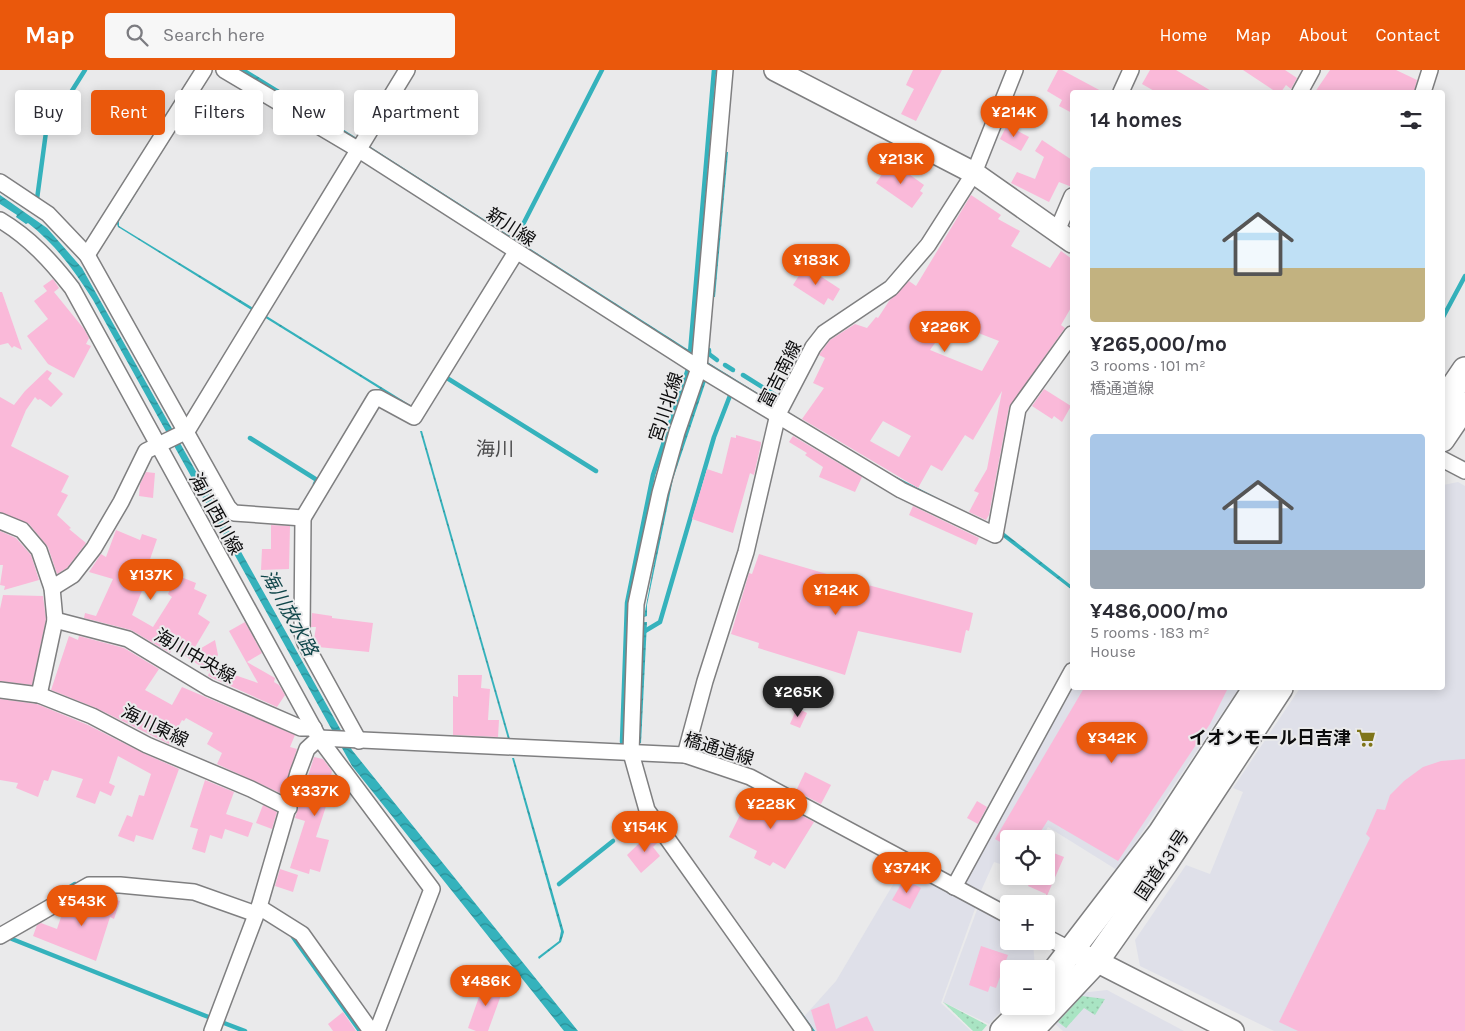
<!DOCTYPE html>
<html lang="en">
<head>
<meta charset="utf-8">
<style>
  body { margin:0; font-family:Karla,"Noto Sans JP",sans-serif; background:#f7f7f7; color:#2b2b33; height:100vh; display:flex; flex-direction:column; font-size:19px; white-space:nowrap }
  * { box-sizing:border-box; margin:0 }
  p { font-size:16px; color:#7c7c81 }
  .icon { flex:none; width:28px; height:28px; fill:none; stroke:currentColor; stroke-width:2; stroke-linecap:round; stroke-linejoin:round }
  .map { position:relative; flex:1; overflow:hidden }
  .drawer { position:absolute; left:1070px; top:20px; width:375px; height:600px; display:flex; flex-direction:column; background:#fff; border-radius:5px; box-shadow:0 2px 12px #0003 }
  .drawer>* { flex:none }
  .banner { position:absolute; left:15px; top:20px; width:475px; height:45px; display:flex; gap:10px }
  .fabs { position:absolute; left:1000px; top:760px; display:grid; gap:10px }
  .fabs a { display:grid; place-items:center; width:55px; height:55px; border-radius:5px; background:#fff; box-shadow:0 2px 12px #0003; font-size:25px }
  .price { position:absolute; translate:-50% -42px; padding:0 11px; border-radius:18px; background:#ea580c; color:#fff; font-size:16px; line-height:32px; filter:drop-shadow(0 1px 2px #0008) }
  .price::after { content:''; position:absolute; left:50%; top:30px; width:15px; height:11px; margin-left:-8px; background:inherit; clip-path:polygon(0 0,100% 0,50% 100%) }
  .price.selected { background:#222; color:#fff }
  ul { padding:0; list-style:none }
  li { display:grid; align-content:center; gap:10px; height:265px; padding:0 20px }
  li span { display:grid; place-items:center; height:155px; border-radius:5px; color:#555 }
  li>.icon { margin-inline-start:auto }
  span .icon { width:90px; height:90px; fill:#fffc; stroke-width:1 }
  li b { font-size:21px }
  h2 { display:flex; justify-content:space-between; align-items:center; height:60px; padding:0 20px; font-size:21px }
  .tag { padding:0 18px; border-radius:5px; background:#fff; box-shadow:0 2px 12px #0003; font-size:18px; line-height:45px }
  .tag.selected { background:#ea580c; color:#fff }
  header { display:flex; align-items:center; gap:30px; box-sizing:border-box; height:70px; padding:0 25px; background:#ea580c; color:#fff }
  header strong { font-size:24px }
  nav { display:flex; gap:28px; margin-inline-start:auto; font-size:18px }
  .search { width:350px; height:45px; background:#f7f7f7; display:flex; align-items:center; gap:12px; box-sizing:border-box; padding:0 18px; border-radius:5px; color:#7c7c81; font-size:19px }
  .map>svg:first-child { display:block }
  .built { fill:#dfe0e9 }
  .grass { fill:url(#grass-dots) }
  .water { fill:url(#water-waves) }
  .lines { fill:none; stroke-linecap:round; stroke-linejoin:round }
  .stream { stroke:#35b2bc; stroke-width:4.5 }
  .building { fill:#fab9d9; fill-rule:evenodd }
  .minor-casing { stroke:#7f7f80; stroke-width:18 }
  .secondary-casing { stroke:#7f7f80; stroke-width:24 }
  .trunk-casing { stroke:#7f7f80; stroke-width:28 }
  .minor { stroke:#fff; stroke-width:15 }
  .secondary { stroke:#fff; stroke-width:21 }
  .trunk { stroke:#fff; stroke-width:25 }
  .labels { text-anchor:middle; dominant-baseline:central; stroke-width:4; stroke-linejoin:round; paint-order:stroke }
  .street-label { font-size:18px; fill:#0c0c0d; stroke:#eaeaeb }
  .poi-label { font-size:18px; font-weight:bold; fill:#0c0c0d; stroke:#eaeaeb; text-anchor:end }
  .neighbourhood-label { font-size:19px; fill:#4c4c4d; stroke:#eaeaeb }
  .water-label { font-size:19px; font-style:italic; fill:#10464a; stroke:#eaeaeb }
</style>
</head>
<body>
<header>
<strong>Map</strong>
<div class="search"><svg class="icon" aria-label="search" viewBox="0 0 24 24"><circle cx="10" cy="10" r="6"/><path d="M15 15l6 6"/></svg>Search here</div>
<nav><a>Home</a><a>Map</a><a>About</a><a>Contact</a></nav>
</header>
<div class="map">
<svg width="1465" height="961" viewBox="0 0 1465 961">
  <defs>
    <pattern id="grass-dots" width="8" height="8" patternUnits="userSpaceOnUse" patternTransform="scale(1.25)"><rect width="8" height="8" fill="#a9e4c3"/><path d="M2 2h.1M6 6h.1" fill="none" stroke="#90c2a6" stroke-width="1.8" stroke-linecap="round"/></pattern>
    <pattern id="water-waves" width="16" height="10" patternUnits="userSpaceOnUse" patternTransform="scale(1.25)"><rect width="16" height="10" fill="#35b2bc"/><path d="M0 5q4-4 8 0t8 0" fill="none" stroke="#2b8f97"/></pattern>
  </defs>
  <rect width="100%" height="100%" fill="#eaeaeb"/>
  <g class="built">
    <path d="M1458,412L1465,416V961H1274L1140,896L1135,870L1186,795L1210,804L1243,722L1233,718L1300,618H1442L1443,415Z"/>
    <path d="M1073,618H1239L1117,800L1048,757L1041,769H1009V797L994,792L980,823L964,814Z"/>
    <path d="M904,796L976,836L941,933L971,961H809L801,950L836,911Z"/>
    <path d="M978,837L1009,854V871H1033L1035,899H1009V933L989,954L943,932Z"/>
    <path d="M1107,920L1184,961H1063L1054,953L1080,923Z"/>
  </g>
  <g class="grass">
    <path d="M1082,926L1105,929L1095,945L1084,938L1066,958L1058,952Z"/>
    <path d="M943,932L987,955L982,961H973Z"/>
  </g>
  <g class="water">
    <path d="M238,0H247L327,49L709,293L879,398L1002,461L1072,516V520L999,464L876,401Z"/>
    <path d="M210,3L119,151V156L255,239L253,241L118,157L116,151Z"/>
    <path d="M725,82H728L715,227H713Z"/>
    <path d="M0,125L47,158L82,198L352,680L578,961H564L352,696L93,230C74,200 56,175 28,153L26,154L16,147L17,145L0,134Z"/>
    <path d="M265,245L415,338L414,340L264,247Z"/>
    <path d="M704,306L707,308L673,409L647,535V546L644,547L670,407Z"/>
    <path d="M420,361H422L510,669H508Z"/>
    <path d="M644,552H647L641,673H638Z"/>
    <path d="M512,688H514L564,862L561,872L539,889L538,887L559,871L561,861Z"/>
    <path d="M644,699L655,738L815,961H811L651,738L641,700Z"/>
  </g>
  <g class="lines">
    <g class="stream">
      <path d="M37,129L46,62L85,0"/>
      <path d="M514,172L602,0"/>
      <path d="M1442,249L1465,206"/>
      <path d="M709,280V284L717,290"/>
      <path d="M690,283L714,0"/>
      <path d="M725,295L733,300"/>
      <path d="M743,305L780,328"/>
      <path d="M447,308L596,401"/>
      <path d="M250,368L317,410L315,414"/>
      <path d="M645,561L660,552L714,367L731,323"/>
      <path d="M622,672L627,533L653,405L688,299"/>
      <path d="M559,814L613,771"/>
      <path d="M62,822L75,814"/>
      <path d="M293,867L360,961"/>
      <path d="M12,869L211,948"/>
      <path d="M224,953L245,961"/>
    </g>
  </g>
  <g class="building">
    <path d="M913,0H942L916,51L901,44L914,19L906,15Z"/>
    <path d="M1058,0H1062L1103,22H1072V43L1059,36L1062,30L1047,21Z"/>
    <path d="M1150,0H1176L1213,22H1156L1142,14Z"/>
    <path d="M1243,0H1285L1297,8L1291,19L1286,15L1281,22H1276Z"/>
    <path d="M1330,0H1396L1417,10L1414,22H1315Z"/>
    <path d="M1015,26L1029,33L1021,48L1009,42Z"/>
    <path d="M1007,55L1029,67L1021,81L1000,69Z"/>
    <path d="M1042,70L1072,90V117L1059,112L1049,132L1011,113L1017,102L1035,109L1044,87L1035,81Z"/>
    <path d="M891,91L924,115L920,121L923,123L912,138L876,113Z"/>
    <path d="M971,125L1001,145L998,149L1020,161L1011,176L1050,198L1061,181L1072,189V236L1061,255L1065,258L1009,337L989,445L986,450L969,442L979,423L974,421L987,399L1002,321L973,370L965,365L942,401L931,395L918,418L802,349L824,318L813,313L825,288L819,285L821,282L830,270L855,254L867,258L876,247L878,248L889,231L909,211L916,216ZM950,252L999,271L982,301L930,280ZM883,351L911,366L899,387L870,371Z"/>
    <path d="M805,196L840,219L833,231L828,228L824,235L793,215Z"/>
    <path d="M53,209L59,218L54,222L84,259L89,268L86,274L91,276L74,308L48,294L27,266L48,249L34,231L47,221L43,216Z"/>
    <path d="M0,222H2L22,280L14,276L12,278L8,273L0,275Z"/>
    <path d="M47,300L52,303L48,309L63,324L51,337L40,329L38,330L35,327L26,340L11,376L69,406L61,422L68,425L57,445L71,458L69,459L86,473L67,498L57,504L48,477L29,454L0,442V327L14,335L25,321Z"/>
    <path d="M1044,319L1071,336L1062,352L1054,346L1052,349L1032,336Z"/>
    <path d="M736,365L761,372V374L754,405L750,403L733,463L692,449L707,399L722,404L731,367L736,368Z"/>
    <path d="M793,366L862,407L855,422L819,407L823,397L805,385L807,383L789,372Z"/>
    <path d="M146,402L155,403L153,428L139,426L140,414Z"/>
    <path d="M913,436L979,468L976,475L909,445Z"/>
    <path d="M271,455L290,456L289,499L261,500L262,479H271Z"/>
    <path d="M116,460L140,470L142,464L157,469L147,498L151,499L132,545L153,557L172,527L168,524L176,505L196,513L194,519L207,525L198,544L210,552L191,584L215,570L218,585L208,601L173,578L170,583L131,560L84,548L85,543L96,546L113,509L89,502L101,484L106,487Z"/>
    <path d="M0,461L16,468L31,485L39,510L4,520L5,516L0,515L3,495H0Z"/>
    <path d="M759,484L868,516V515L973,543L969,561L966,560L961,583L858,561L845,605L758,578L759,573L731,564L749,503L752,504Z"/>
    <path d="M3,525L43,526L46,549L32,615L0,611V539Z"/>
    <path d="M312,543L332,546V548L373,553L369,582L318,577L314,569L316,557H311Z"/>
    <path d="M245,552L262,583L247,592L275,608L274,612L279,615L285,625L277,637L208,606L211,597L258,613L229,561Z"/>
    <path d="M69,566L78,570L79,566L124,578L159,599L145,620L172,635L182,617L295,665L290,677L297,679L282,724L217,694L222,683L207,674L213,663L186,648L184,651L182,650L169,674L96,638L51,620Z"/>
    <path d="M458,605H482L481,618L490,619L488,650H499L498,667L453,665V626L458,627Z"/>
    <path d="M1084,618H1228L1210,654L1118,791L1048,750L1036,769H1009V777L995,769Z"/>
    <path d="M0,629L37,634L88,655L143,683L179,699L153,770L136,765L134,772L118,766L127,745L132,747L139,725L144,726L151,704L118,686L109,713L115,716L111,726L100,721L95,734L76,727L83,709L52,700L48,711L44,710L38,727L16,718L18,713L0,710Z"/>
    <path d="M797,638L807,643L800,658L790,654Z"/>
    <path d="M314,687L323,689L332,701L330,711L341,714L346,720L342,730L329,727L316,767L329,770L320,802L310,799L309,804L290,798L305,751L295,748Z"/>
    <path d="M1465,689V961H1298L1279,952L1370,768L1366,764L1377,739L1385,740L1390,725L1404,711L1423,697L1441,691Z"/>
    <path d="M805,702L831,715L821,734L796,721Z"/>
    <path d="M205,710L234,722L226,744L253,753L248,767L225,759L222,769L210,765L205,783L192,779L198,759L190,757Z"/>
    <path d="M757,721L814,752L785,799L773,792L770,796L754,788L757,781L729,767L745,735L750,737Z"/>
    <path d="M977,731L987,737L978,754L967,748Z"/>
    <path d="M263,735L277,742L272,759L256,753Z"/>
    <path d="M651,762L658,772L653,777L660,786L641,803L627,785Z"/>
    <path d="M1046,780L1064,787L1046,828V824L1028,816L1033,806H1046Z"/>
    <path d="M280,799L298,805L293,822L275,816Z"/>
    <path d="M904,809L921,818L910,839L892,830Z"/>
    <path d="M101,825L120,831L114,849L110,847L96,891L33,866L37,855L41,853L57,859L63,841L69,838L79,841L83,829L89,826L100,829Z"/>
    <path d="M981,876L1008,885L996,918L990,916L988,922L969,915Z"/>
    <path d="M485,910L504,917L488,961H476L468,958Z"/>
    <path d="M829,933L836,959L867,946L874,961H817L811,940Z"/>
    <path d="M343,942L356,961H333L328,954Z"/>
  </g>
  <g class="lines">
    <g class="minor-casing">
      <g id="minor">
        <path d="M224,0L359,80L699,298L901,420L995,465L1018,339L1072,264"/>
        <path d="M725,0L699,298L677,362L660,423L636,534L631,683L647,740L804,961"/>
        <path d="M1121,22L1131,0"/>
        <path d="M1300,22L1312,0"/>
        <path d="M1423,22L1430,0"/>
        <path d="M0,112L48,144L87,185L228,437L234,443L303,448L375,328H379L414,347L516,182"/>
        <path d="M0,150C30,168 51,191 72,218L319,668L307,679L298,703L259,837L212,961"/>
        <path d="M1057,161L1072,126"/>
        <path d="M87,185L204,0"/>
        <path d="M1442,389L1465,401"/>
        <path d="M303,448L302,563L305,573L359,671"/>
        <path d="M0,451L22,460L39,480L52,518L55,550L39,625"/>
        <path d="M52,518L73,505L94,478L121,432L146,381L187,361L407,0"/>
        <path d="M55,550L128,569L209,618L301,658H314"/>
        <path d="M0,620L39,625L92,646L147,675L251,719L289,738"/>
        <path d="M319,668L685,685L750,707L1009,846"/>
        <path d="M319,668L432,819L377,961"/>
        <path d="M685,685L705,611L746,482L778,344L813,277L824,263L891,218L928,175L974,103L1015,0"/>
        <path d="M954,817L1072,601"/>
        <path d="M259,837L302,864L371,961"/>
        <path d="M0,866L89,815H120L194,822L256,844"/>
        <path d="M1046,867L1073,881"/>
      </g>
    </g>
    <g class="secondary-casing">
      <g id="secondary">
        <path d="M775,0L974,103L1072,172"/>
        <path d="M1073,881L1096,891L1233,961"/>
      </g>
    </g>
    <g class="trunk-casing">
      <g id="trunk">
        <path d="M1442,334L1465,300"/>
        <path d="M1442,369L1465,335"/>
        <path d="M1046,913L1161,763L1256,618"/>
        <path d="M1003,961L1028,936"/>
        <path d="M1030,961L1096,891L1165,793L1280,618"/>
      </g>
    </g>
    <use href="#minor" class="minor"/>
    <use href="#secondary" class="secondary"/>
    <use href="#trunk" class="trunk"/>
  </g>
  <defs>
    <g id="supermarket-bare" transform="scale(1.5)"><path d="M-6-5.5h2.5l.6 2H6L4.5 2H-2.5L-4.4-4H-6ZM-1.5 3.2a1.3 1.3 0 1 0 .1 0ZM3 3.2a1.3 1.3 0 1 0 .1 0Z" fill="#7f7518" stroke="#eaeaeb" stroke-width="2.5" paint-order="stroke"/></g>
  </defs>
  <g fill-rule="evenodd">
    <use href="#supermarket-bare" x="1366" y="668"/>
  </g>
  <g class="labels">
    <g class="street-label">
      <text transform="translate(511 157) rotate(33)">新川線</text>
      <text transform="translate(780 304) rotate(-63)">富吉南線</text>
      <text transform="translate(666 337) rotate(-72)">宮川北線</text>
      <text transform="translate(216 444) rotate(61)">海川西川線</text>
      <text transform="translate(195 586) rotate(30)">海川中央線</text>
      <text transform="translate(155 656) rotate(26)">海川東線</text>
      <text transform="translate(719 679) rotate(17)">橋通道線</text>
      <text transform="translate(1162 795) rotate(-56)">国道431号</text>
    </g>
    <g class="poi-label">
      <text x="1351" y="668">イオンモール日吉津</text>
    </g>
    <g class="neighbourhood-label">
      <text x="495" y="379">海川</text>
    </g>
    <g class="water-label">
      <text transform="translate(289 543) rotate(61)">海川放水路</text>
    </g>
  </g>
</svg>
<div class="fabs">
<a><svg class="icon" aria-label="locate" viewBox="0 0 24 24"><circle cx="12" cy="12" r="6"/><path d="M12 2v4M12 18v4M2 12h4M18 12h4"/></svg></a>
<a>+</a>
<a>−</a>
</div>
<b class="price" style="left:1014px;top:68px">¥214K</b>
<b class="price" style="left:901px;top:115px">¥213K</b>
<b class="price" style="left:816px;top:216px">¥183K</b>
<b class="price" style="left:945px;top:283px">¥226K</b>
<b class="price" style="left:151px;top:531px">¥137K</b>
<b class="price" style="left:836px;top:546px">¥124K</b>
<b class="price selected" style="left:798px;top:648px">¥265K</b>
<b class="price" style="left:1112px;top:694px">¥342K</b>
<b class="price" style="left:315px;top:747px">¥337K</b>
<b class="price" style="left:771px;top:760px">¥228K</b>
<b class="price" style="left:645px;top:783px">¥154K</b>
<b class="price" style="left:907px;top:824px">¥374K</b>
<b class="price" style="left:82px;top:857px">¥543K</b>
<b class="price" style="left:486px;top:937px">¥486K</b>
<div class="banner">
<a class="tag">Buy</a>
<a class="tag selected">Rent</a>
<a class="tag">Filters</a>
<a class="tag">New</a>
<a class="tag">Apartment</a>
</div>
<section class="drawer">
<h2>14 homes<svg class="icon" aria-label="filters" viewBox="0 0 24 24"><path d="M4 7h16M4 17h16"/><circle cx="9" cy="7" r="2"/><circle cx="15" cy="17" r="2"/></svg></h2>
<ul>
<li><span style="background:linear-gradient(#bfe0f5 65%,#c2b280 0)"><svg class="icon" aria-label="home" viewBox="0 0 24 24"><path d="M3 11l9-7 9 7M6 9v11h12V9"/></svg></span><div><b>¥265,000/mo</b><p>3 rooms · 101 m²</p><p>橋通道線</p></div></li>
<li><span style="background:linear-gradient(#a9c7e8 75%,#9aa5b1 0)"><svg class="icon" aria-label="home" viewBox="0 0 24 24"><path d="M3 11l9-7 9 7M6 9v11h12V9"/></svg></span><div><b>¥486,000/mo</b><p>5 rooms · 183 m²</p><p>House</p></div></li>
</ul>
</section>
</div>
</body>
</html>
